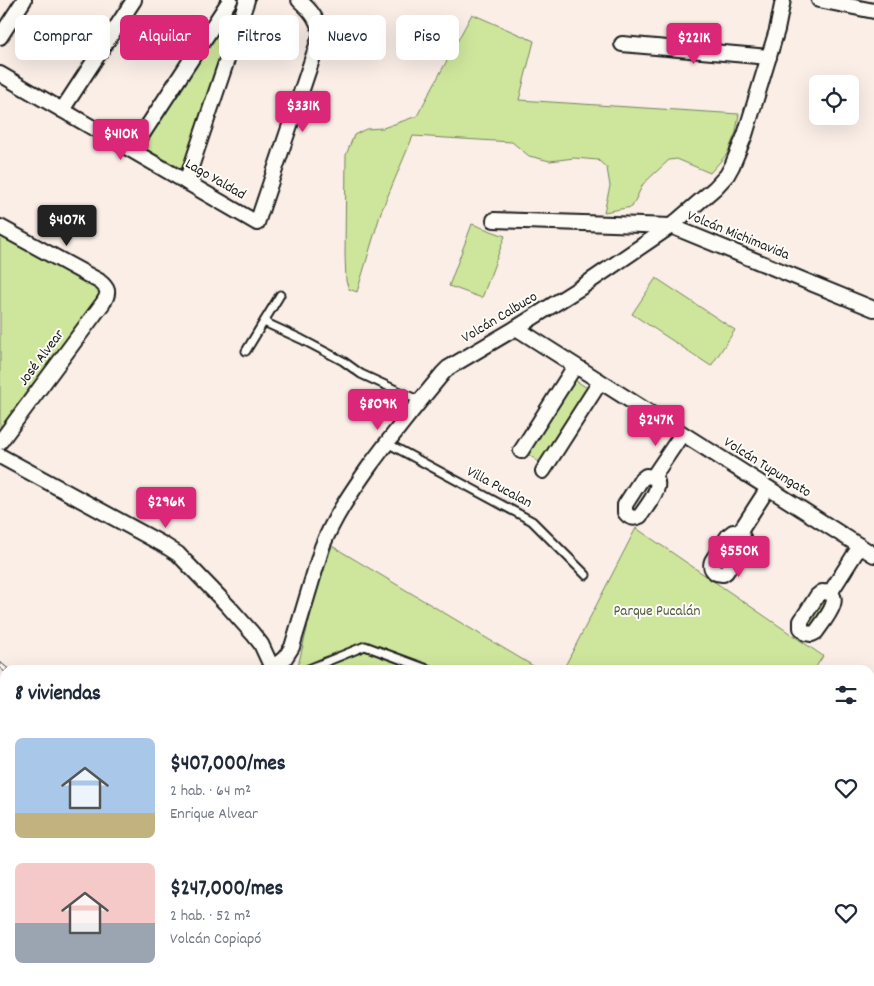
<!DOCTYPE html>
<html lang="es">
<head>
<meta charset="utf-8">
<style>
  body { margin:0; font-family:Dekko,sans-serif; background:#f2f2f3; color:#1f2937; height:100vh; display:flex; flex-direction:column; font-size:19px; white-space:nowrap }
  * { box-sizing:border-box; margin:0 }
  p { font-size:16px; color:#747a83 }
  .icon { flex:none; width:28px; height:28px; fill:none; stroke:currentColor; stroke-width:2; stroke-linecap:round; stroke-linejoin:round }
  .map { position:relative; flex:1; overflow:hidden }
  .details { position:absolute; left:0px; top:665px; width:875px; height:321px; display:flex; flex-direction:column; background:#fff; border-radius:15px 15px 0 0; box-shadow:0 5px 20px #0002 }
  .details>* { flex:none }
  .banner { position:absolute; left:15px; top:15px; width:500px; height:45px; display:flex; gap:10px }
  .buttons { position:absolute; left:809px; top:75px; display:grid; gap:10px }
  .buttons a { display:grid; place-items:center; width:50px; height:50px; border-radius:8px; background:#fff; box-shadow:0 5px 20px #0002; font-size:25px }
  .price { position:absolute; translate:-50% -42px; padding:0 11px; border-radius:5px; background:#db2777; color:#fff; font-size:16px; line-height:32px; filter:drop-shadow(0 1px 2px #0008) }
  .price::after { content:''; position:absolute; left:50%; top:30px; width:15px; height:11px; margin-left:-8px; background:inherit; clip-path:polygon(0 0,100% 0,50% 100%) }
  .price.on { background:#222; color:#fff }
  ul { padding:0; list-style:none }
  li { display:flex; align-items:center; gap:15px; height:125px; padding:0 15px }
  li span { display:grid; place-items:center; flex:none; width:140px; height:100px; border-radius:8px; color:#555 }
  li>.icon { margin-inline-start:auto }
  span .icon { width:60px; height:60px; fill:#fffc; stroke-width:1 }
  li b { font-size:21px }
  h2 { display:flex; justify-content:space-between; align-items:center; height:60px; padding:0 15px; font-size:21px }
  .tag { padding:0 18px; border-radius:8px; background:#fff; box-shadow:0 5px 20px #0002; font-size:18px; line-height:45px }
  .tag.on { background:#db2777; color:#fff }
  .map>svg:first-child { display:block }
  .green { fill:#cee69c; stroke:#75815c }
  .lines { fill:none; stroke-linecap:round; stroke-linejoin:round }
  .runway { stroke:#8b8582; stroke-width:96 }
  .service-casing { stroke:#1c1c1c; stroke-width:11 }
  .minor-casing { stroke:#1c1c1c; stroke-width:18 }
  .primary-casing { stroke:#1c1c1c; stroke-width:26 }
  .path { stroke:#1c1c1c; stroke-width:2.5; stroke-dasharray:4 4; stroke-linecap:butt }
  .service { stroke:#fdfcf7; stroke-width:7 }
  .minor { stroke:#fdfcf7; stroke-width:14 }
  .primary { stroke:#fdfcf7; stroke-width:22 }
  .rail-casing { stroke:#1c1c1c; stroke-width:5.5 }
  .rail { stroke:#fdfcf7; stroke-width:4; stroke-dasharray:11; stroke-linecap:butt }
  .labels { text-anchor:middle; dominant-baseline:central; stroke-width:4; stroke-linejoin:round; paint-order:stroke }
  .street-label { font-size:15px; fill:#1c1c1c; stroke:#fdfcf7 }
  .park-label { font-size:15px; fill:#515942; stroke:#fdfcf7 }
</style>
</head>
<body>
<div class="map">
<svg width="874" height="986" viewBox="0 0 874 986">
  <rect width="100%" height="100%" fill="#faeee7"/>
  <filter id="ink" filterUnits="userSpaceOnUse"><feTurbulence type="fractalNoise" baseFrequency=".02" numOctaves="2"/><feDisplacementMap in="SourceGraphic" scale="10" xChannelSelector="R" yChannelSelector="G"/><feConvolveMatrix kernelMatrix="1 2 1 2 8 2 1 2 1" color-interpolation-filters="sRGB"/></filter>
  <g filter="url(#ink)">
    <g class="green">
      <path d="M234,0H241L184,170L139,145Z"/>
      <path d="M472,14L534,41L519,100L739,114L736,132L727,154L710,173L677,159L669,160L643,184L632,207L604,212L610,186L607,168L598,160L574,158L550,161L529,156L512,142L413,136L381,212L357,292L349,289L346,281L345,255L346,155L354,135L366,129L383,128L417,116Z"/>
      <path d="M472,224L505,236L482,298L449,286Z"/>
      <path d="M0,231L100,288L103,293L0,435Z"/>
      <path d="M656,278L735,330L711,366L632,314Z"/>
      <path d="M573,379L589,389L542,464L526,453Z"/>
      <path d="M636,528L823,656L814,670H563Z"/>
      <path d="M332,546L540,670H297L315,596Z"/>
      <path d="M821,599L830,600L813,629L805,624Z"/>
      <path d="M0,813L5,818V899L0,894Z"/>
      <path d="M106,981H201L207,986H111Z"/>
      <path d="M500,981H619L616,986H505Z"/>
    </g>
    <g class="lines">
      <path class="runway" d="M26,981L32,986"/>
      <g class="service-casing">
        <g id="service">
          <path d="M264,322L301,339L343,361L361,374L420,401"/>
          <path d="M246,351L280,295"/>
          <path d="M387,443L532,521L586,575"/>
          <path d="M306,670L365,646L430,670"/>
          <path d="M870,799L874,786"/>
          <path d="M647,986L650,981"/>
          <path d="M784,986L785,981"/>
          <path d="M871,986L874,976"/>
        </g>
      </g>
      <g class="minor-casing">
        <g id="minor">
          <path d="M819,0L874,11"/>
          <path d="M0,37L24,0"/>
          <path d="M622,44L769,57"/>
          <path d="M0,74L257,223L321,33C316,17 312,12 299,0"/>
          <path d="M62,110L134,0"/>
          <path d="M132,150L230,0"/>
          <path d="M186,182L247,0"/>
          <path d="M494,220L671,226L874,309"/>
          <path d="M0,227L99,281C108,288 110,292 103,303L0,442"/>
          <path d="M516,328L874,555"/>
          <path d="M521,451L575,366"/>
          <path d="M0,456L164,545L178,554L229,607L253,634L261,644L273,670"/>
          <path d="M543,471L600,382"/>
          <path d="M646,476C672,477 646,507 640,516C634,519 629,518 625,512V505L641,480Z"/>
          <path d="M653,477L682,434"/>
          <path d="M733,532C741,532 746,538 743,546L726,572L723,574L716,573C712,570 710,566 712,561L728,536Z"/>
          <path d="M739,533L768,488"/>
          <path d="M822,592C849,592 822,623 816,632L812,634L806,633L801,628V621L817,596Z"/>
          <path d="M830,593L860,546"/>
          <path d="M272,668L285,658L292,647L322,547C334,517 352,491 371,464C394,433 418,403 443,373L448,368L516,328L583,286L671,226L715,188L727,175L732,166L745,135L777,30L783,0"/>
          <path d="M412,981L413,986"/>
          <path d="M453,981L458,986"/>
          <path d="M476,981L482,986"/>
          <path d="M437,986L441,981"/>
        </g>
      </g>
      <g class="primary-casing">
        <g id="primary">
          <path d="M0,718L5,722"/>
          <path d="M0,750L5,754"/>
          <path d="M280,981L286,986"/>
          <path d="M318,981L324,986"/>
        </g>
      </g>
      <path class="path" d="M353,981L358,986"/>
      <use href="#service" class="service"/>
      <use href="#minor" class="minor"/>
      <use href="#primary" class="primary"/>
      <g class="rail-casing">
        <g id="rail">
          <path d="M0,665L6,670"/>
          <path d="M384,981L390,986"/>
        </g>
      </g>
      <use href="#rail" class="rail"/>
    </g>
  </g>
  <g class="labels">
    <g class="street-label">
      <text transform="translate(215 180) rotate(30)">Lago Yaldad</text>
      <text transform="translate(738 236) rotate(22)">Volcán Michimavida</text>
      <text transform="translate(500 318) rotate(-31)">Volcán Calbuco</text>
      <text transform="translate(42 358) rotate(-53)">José Alvear</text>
      <text transform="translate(767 468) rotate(32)">Volcán Tupungato</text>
      <text transform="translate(499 488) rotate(28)">Villa Pucalan</text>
    </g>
    <g class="park-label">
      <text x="657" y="612">Parque Pucalán</text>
    </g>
  </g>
</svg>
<div class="buttons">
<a><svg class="icon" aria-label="locate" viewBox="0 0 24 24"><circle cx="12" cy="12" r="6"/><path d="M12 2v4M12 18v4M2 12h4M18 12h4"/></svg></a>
</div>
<b class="price" style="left:694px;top:65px">$221K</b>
<b class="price" style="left:303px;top:133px">$331K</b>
<b class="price" style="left:121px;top:161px">$410K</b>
<b class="price on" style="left:67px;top:247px">$407K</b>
<b class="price" style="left:378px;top:431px">$809K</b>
<b class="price" style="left:656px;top:447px">$247K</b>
<b class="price" style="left:166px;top:529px">$296K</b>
<b class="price" style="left:739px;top:578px">$550K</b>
<div class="banner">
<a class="tag">Comprar</a>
<a class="tag on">Alquilar</a>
<a class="tag">Filtros</a>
<a class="tag">Nuevo</a>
<a class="tag">Piso</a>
</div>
<section class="details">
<h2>8 viviendas<svg class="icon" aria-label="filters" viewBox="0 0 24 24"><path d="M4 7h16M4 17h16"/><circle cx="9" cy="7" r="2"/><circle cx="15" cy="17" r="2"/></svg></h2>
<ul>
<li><span style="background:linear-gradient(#a9c7e8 75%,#c2b280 0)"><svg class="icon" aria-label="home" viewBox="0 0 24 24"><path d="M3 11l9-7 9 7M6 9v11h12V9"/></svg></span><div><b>$407,000/mes</b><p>2 hab. · 64 m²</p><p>Enrique Alvear</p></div><svg class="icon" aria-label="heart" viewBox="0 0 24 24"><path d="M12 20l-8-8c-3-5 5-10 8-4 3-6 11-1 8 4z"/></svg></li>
<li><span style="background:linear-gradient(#f6c9c9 60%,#9aa5b1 0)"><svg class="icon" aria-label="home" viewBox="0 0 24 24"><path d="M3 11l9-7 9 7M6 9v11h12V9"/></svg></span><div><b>$247,000/mes</b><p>2 hab. · 52 m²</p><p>Volcán Copiapó</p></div><svg class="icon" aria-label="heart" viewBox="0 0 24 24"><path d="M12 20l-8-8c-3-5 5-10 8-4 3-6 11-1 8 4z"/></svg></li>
</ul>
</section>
</div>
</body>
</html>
